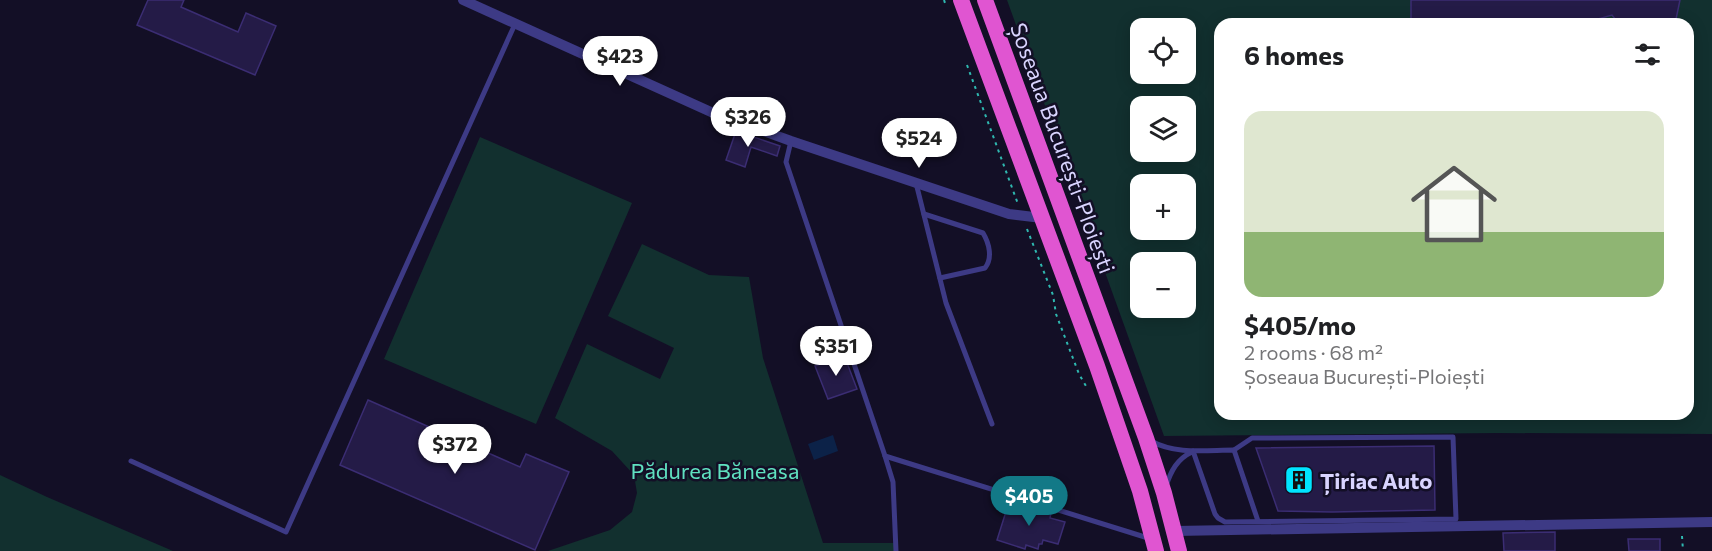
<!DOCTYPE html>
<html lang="en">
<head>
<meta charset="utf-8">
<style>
  body { margin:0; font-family:Commissioner,sans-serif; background:#f6f6f6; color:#202124; height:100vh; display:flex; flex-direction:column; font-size:22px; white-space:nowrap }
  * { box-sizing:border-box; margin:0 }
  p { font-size:20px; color:#757577 }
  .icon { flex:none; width:33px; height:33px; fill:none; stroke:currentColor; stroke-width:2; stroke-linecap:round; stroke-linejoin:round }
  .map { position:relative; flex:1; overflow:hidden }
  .details { position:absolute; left:1214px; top:18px; width:480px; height:402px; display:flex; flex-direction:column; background:#fff; border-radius:18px; box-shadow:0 3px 15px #0003 }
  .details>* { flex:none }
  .buttons { position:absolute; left:1130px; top:18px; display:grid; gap:12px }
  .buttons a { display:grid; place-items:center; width:66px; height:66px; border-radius:12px; background:#fff; box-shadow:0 3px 15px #0003; font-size:30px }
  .price { position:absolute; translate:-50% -51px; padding:0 14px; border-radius:21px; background:#fff; color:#222; font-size:20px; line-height:39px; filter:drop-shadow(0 2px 3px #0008) }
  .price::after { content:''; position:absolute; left:50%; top:36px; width:18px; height:14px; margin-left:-9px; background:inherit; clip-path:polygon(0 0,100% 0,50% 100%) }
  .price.current { background:#127987; color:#fff }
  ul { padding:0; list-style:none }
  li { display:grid; align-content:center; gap:12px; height:318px; padding:0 30px }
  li+li { border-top:2px solid #e0e0e0 }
  li span { display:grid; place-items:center; height:186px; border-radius:18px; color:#555 }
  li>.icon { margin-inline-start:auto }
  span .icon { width:108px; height:108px; fill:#fffc; stroke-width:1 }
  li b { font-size:26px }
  h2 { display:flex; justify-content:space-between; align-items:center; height:72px; padding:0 30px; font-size:26px }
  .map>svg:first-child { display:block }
  .green { fill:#12302f; fill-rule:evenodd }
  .water { fill:#0c2248 }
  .building { fill:#241b47; stroke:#3b2d73; stroke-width:1.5 }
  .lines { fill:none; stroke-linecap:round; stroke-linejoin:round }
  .path { stroke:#2fb8b0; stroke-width:2; stroke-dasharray:3 4.5; stroke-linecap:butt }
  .service { stroke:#3d3a85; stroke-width:5 }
  .minor { stroke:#3d3a85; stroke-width:10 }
  .trunk { stroke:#e055d1; stroke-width:16 }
  .labels { text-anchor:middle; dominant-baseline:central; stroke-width:5; stroke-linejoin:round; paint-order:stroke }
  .street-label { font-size:22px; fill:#d9d4ff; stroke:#130f26 }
  .park-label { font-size:22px; fill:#5fe0c0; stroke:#130f26 }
  .poi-label { font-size:22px; font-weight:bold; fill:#d9d4ff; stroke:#130f26; text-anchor:start }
</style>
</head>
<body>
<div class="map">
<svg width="1712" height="551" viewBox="0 0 1712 551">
  <rect width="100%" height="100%" fill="#130f26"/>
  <g class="green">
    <path d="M1007,0H1712V434L1498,433L1164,436ZM1220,24H1688V414H1220ZM1140,28H1185V74H1140ZM1140,106H1185V152H1140ZM1140,184H1185V230H1140ZM1140,262H1185V308H1140Z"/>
    <path d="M480,137L632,203L536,424L384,359Z"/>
    <path d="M642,244L709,275L749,277L763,358L823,543H896V551H548L610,530L632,512L637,493L634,475L612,451L555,418L587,344L660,379L674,348L608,316Z"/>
    <path d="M0,475L47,497L173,551H0Z"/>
  </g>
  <path class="water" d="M833,435L838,451L814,460L808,444Z"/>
  <g class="building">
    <path d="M148,0H184L181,7L238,32L246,13L276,26L255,75L137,25Z"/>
    <path d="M1411,0H1680L1675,24H1619L1612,15L1580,24H1411Z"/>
    <path d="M736,131L780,146L777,156L751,147L745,167L726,160Z"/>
    <path d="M844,355L857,389L828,399L815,366Z"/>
    <path d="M368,400L520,467L526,454L569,472L535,550L340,465Z"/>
    <path d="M1434,446L1435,510L1332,512L1278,511L1256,448Z"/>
    <path d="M1009,502L1019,505L1020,504H1023L1051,513L1050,518L1065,522L1058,544L1043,540L1042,544H1039L1038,549L1026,545L1025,549L997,540Z"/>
    <path d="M1555,532V551H1504L1503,533Z"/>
    <path d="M1628,539H1660V551H1629Z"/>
  </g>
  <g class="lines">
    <g class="path">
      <path d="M944,0L946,6"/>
      <path d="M967,65L1018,204"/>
      <path d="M1027,229L1053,295L1056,314L1079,374L1086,386"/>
      <path d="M1682,536L1683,551"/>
    </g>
    <g class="service">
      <path d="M791,141L786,162L885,456L1148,538"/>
      <path d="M916,183L946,303L992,424"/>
      <path d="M924,214L983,233C989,243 993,258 985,268L940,278"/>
      <path d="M1151,441C1176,455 1207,450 1234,450L1258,521"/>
      <path d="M1193,451L1215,514L1218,518L1225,522L1456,519L1453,437L1252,438L1234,450"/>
      <path d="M885,456L893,482L896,551"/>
      <path d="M131,461L286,532L515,24"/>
      <path d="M1166,486C1171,471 1177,459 1192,452"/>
    </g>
    <g class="minor">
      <path d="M463,0L711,112L791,141L1009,214L1042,218"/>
      <path d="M1175,531L1712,522"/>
    </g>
    <g class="trunk">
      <path d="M961,0L1097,366L1140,491L1156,551"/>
      <path d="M985,0L1146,438L1164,493L1179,551"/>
    </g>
  </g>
  <defs>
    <g id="building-square" transform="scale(1.5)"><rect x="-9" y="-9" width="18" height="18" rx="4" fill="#00e5ff" stroke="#130f26"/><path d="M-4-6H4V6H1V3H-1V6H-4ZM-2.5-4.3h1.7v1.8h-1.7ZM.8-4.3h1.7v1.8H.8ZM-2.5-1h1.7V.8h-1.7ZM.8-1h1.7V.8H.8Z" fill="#111"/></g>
  </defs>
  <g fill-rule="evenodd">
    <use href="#building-square" x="1299" y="480"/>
  </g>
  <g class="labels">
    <g class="street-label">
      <text transform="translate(1063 148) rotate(70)">Șoseaua București-Ploiești</text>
    </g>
    <g class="park-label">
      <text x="715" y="470">Pădurea Băneasa</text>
    </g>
    <g class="poi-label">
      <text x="1320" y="480">Țiriac Auto</text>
    </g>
  </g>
</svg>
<div class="buttons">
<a><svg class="icon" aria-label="locate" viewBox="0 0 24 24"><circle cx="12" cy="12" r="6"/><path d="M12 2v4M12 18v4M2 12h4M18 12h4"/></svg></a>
<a><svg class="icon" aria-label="layers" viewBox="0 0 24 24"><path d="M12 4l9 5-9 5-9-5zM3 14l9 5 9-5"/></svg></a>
<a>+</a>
<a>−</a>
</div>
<b class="price" style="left:620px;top:87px">$423</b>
<b class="price" style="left:748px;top:148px">$326</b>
<b class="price" style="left:919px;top:169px">$524</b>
<b class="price" style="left:836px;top:377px">$351</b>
<b class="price" style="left:455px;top:475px">$372</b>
<b class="price current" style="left:1029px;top:527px">$405</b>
<section class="details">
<h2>6 homes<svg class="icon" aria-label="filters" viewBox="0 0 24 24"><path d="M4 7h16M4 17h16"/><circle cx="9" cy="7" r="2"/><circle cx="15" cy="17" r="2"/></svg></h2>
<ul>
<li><span style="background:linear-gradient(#dfe7d0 65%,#8fb573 0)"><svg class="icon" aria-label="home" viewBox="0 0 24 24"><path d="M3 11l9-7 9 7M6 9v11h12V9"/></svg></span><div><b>$405/mo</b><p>2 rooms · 68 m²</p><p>Șoseaua București-Ploiești</p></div></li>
</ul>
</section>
</div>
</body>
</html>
